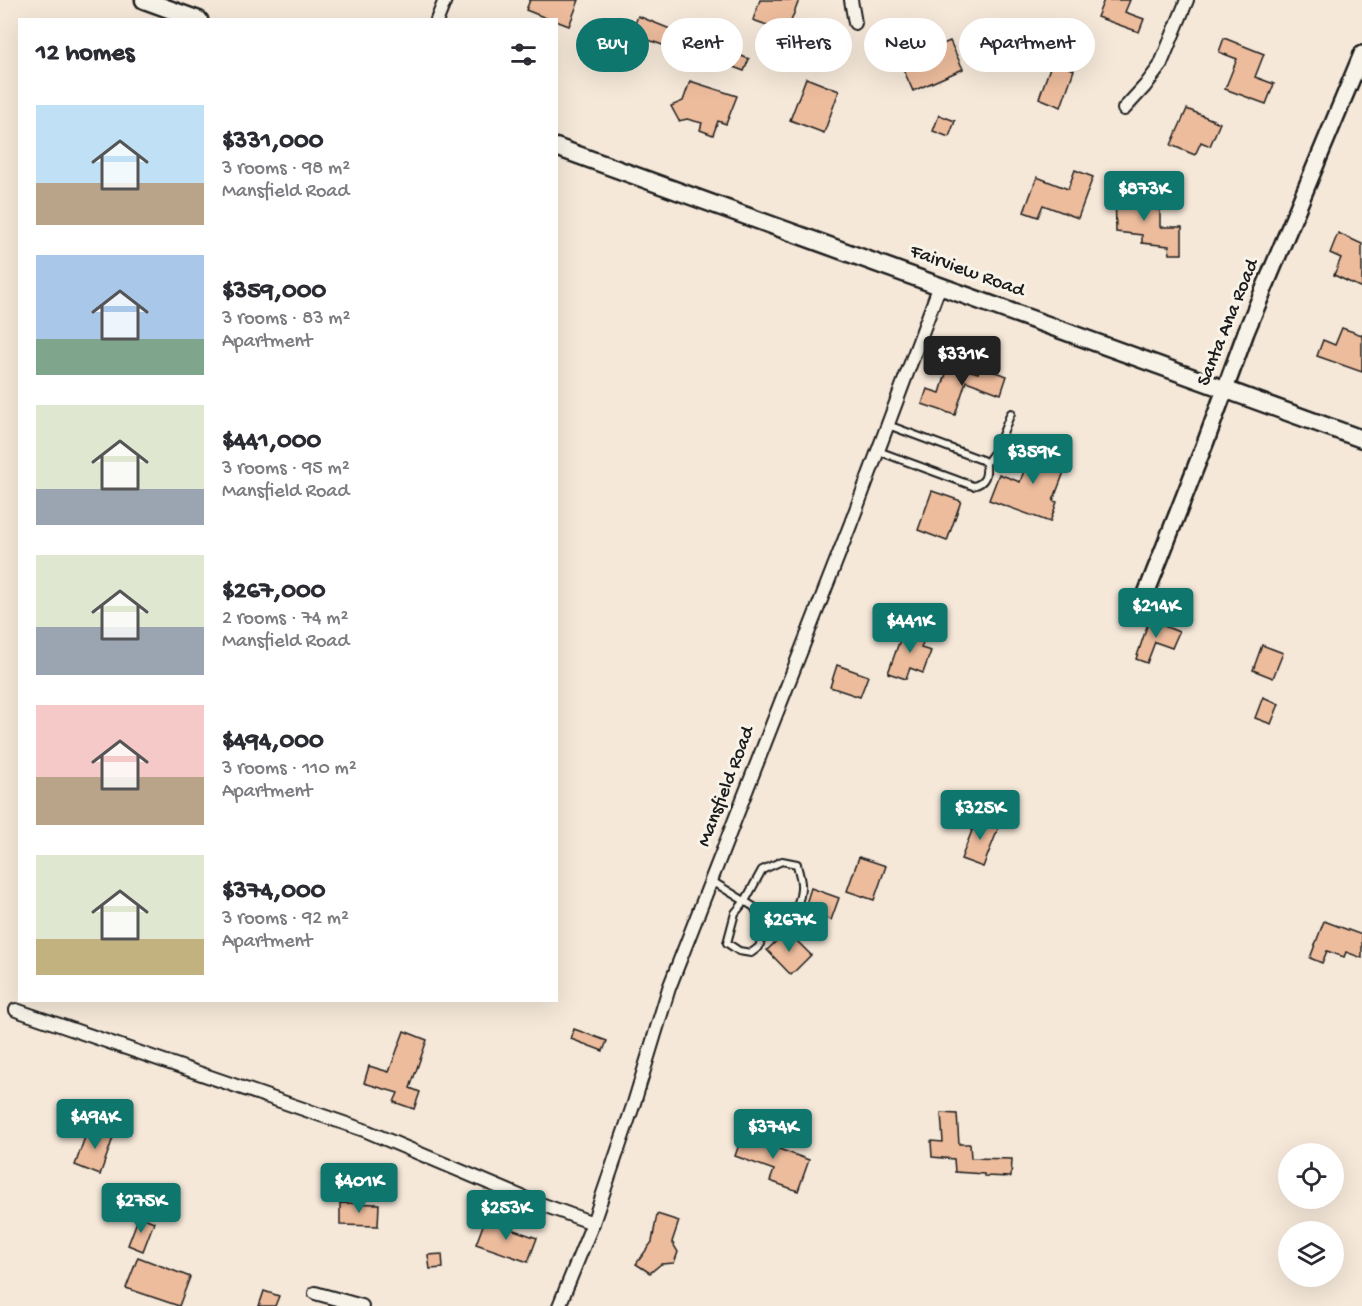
<!DOCTYPE html>
<html lang="en">
<head>
<meta charset="utf-8">
<style>
  body { margin:0; font-family:"Gochi Hand",sans-serif; background:#f7f7f7; color:#2b2b33; height:100vh; display:flex; flex-direction:column; font-size:22px; white-space:nowrap }
  * { box-sizing:border-box; margin:0 }
  p { font-size:20px; color:#7c7c81 }
  .icon { flex:none; width:33px; height:33px; fill:none; stroke:currentColor; stroke-width:2; stroke-linecap:round; stroke-linejoin:round }
  .map { position:relative; flex:1; overflow:hidden }
  .sheet { position:absolute; left:18px; top:18px; width:540px; height:984px; display:flex; flex-direction:column; background:#fff; border-radius:0px; box-shadow:0 6px 24px #0002 }
  .sheet>* { flex:none }
  .top-card { position:absolute; left:576px; top:18px; width:570px; height:54px; display:flex; gap:12px }
  .controls { position:absolute; left:1278px; top:1143px; display:grid; gap:12px }
  .controls a { display:grid; place-items:center; width:66px; height:66px; border-radius:50%; background:#fff; box-shadow:0 6px 24px #0002; font-size:30px }
  .price { position:absolute; translate:-50% -51px; padding:0 14px; border-radius:6px; background:#0f766e; color:#fff; font-size:20px; line-height:39px; filter:drop-shadow(0 2px 3px #0008) }
  .price::after { content:''; position:absolute; left:50%; top:36px; width:18px; height:14px; margin-left:-9px; background:inherit; clip-path:polygon(0 0,100% 0,50% 100%) }
  .price.current { background:#222; color:#fff }
  ul { padding:0; list-style:none }
  li { display:flex; align-items:center; gap:18px; height:150px; padding:0 18px }
  li span { display:grid; place-items:center; flex:none; width:168px; height:120px; border-radius:0px; color:#555 }
  li>.icon { margin-inline-start:auto }
  span .icon { width:72px; height:72px; fill:#fffc; stroke-width:1 }
  li b { font-size:26px }
  h2 { display:flex; justify-content:space-between; align-items:center; height:72px; padding:0 18px; font-size:26px }
  .tag { padding:0 21px; border-radius:27px; background:#fff; box-shadow:0 6px 24px #0002; font-size:21px; line-height:54px }
  .tag.current { background:#0f766e; color:#fff }
  .map>svg:first-child { display:block }
  .building { fill:#edbc9d; stroke:#1c1c1c; stroke-width:1.5 }
  .lines { fill:none; stroke-linecap:round; stroke-linejoin:round }
  .service-casing { stroke:#1c1c1c; stroke-width:10 }
  .minor-casing { stroke:#1c1c1c; stroke-width:16 }
  .tertiary-casing { stroke:#1c1c1c; stroke-width:20 }
  .secondary-casing { stroke:#1c1c1c; stroke-width:21 }
  .service { stroke:#f7f3e8; stroke-width:6 }
  .minor { stroke:#f7f3e8; stroke-width:12 }
  .tertiary { stroke:#f7f3e8; stroke-width:15 }
  .secondary { stroke:#f7f3e8; stroke-width:16 }
  .labels { text-anchor:middle; dominant-baseline:central; stroke-width:6; stroke-linejoin:round; paint-order:stroke }
  .street-label { font-size:20px; fill:#1c1c1c; stroke:#f7f3e8 }
</style>
</head>
<body>
<div class="map">
<svg width="1362" height="1306" viewBox="0 0 1362 1306">
  <rect width="100%" height="100%" fill="#f5e8d9"/>
  <filter id="ink" filterUnits="userSpaceOnUse"><feTurbulence type="fractalNoise" baseFrequency=".0167" numOctaves="2"/><feDisplacementMap in="SourceGraphic" scale="12" xChannelSelector="R" yChannelSelector="G"/><feConvolveMatrix kernelMatrix="1 2 1 2 8 2 1 2 1" color-interpolation-filters="sRGB"/></filter>
  <g filter="url(#ink)">
    <g class="building">
      <path d="M530,0H579L569,26L556,21V20H551L526,10Z"/>
      <path d="M760,0H799L787,32L753,20Z"/>
      <path d="M1104,0H1130L1125,12L1144,19L1139,32L1097,17Z"/>
      <path d="M638,16L680,33L681,30L707,40L706,42L749,59L744,71L701,55L700,58L631,34Z"/>
      <path d="M1224,38L1264,54L1255,77L1274,84L1266,104L1225,89L1237,59L1219,52Z"/>
      <path d="M950,41L963,69L913,91L900,62Z"/>
      <path d="M1052,62L1074,70L1061,107L1039,98Z"/>
      <path d="M806,78L839,91L824,133L790,120Z"/>
      <path d="M690,81L737,96L726,124L718,121L713,135L700,130L702,123L687,119L679,121L671,106L683,101Z"/>
      <path d="M1187,109L1220,123L1210,146L1201,142L1195,155L1171,145Z"/>
      <path d="M939,115L955,121L949,137L933,131Z"/>
      <path d="M1075,170L1093,177L1078,218L1043,205L1038,217L1024,212L1037,177L1068,189Z"/>
      <path d="M1115,182L1132,184V207L1160,210V227H1182V254H1170L1169,246L1142,243V235L1116,232Z"/>
      <path d="M1338,233L1362,244V288L1334,275L1341,258L1330,253Z"/>
      <path d="M1342,328L1362,335V372L1317,356L1323,340L1335,345Z"/>
      <path d="M949,364L978,373L980,367L1007,376L1001,394L966,381L955,415L922,404L927,389L940,393Z"/>
      <path d="M1034,443L1061,453L1058,461L1067,464L1053,501L1057,502L1050,522L989,500L999,474L1020,482Z"/>
      <path d="M932,491L961,501L947,541L918,530Z"/>
      <path d="M1149,620L1179,632L1172,648L1155,642L1147,663L1136,659Z"/>
      <path d="M905,626L926,634L921,648L931,651L923,673L910,668L906,679L888,673Z"/>
      <path d="M1262,645L1283,653L1273,678L1253,670Z"/>
      <path d="M837,665L868,676L860,697L830,687Z"/>
      <path d="M1263,697L1279,704L1271,724L1255,718Z"/>
      <path d="M978,815L1000,824L983,867L961,859Z"/>
      <path d="M859,857L886,866L874,900L847,891Z"/>
      <path d="M811,888L839,898L831,920L804,910Z"/>
      <path d="M1324,921L1362,935V958L1346,952L1344,957L1327,951L1322,963L1310,958Z"/>
      <path d="M787,931L811,955L791,975L767,950Z"/>
      <path d="M574,1029L607,1041L603,1051L571,1039Z"/>
      <path d="M404,1031L427,1040L410,1088L420,1092L414,1109L394,1102L398,1093L364,1083L369,1066L389,1072Z"/>
      <path d="M941,1113L957,1114L959,1144H970L971,1158L1012,1159L1011,1177L984,1176V1174L955,1172L954,1159L932,1157L931,1141L943,1142Z"/>
      <path d="M89,1126L114,1135L100,1175L75,1165Z"/>
      <path d="M744,1130L773,1141L771,1146L809,1160L798,1191L770,1181L774,1170L735,1156Z"/>
      <path d="M340,1203L379,1204L378,1226L340,1225Z"/>
      <path d="M657,1214L679,1221L672,1242L678,1252L674,1263L661,1264L650,1273L636,1264L652,1242Z"/>
      <path d="M139,1216L154,1222L143,1251L128,1245Z"/>
      <path d="M485,1220L537,1238L528,1262L476,1244Z"/>
      <path d="M442,1254L443,1268L430,1269L428,1255Z"/>
      <path d="M138,1257L190,1277L179,1306L126,1288Z"/>
      <path d="M264,1291L279,1296L275,1306H259Z"/>
    </g>
    <g class="lines">
      <g class="service-casing">
        <g id="service">
          <path d="M878,451L973,486C986,483 987,475 986,463L982,460L888,425"/>
          <path d="M986,463L996,450L1011,413"/>
          <path d="M712,881L754,907L765,928L759,947L751,953L739,951L727,943L735,913L745,901L762,870L782,861L797,864C798,871 802,881 801,888C800,911 785,924 765,928"/>
        </g>
      </g>
      <g class="minor-casing">
        <g id="minor">
          <path d="M851,0L855,23"/>
          <path d="M437,20L445,0"/>
          <path d="M1124,109L1145,86L1160,66L1187,0"/>
          <path d="M16,1010L364,1130L527,1199L593,1223"/>
          <path d="M315,1293L362,1306"/>
          <path d="M559,1306L593,1223L634,1103L669,988L851,523L940,285"/>
        </g>
      </g>
      <g class="tertiary-casing">
        <path id="tertiary" d="M1140,609L1206,441L1246,332L1362,54"/>
      </g>
      <g class="secondary-casing">
        <g id="secondary">
          <path d="M144,0L199,20"/>
          <path d="M556,147L1362,439"/>
        </g>
      </g>
      <use href="#service" class="service"/>
      <use href="#minor" class="minor"/>
      <use href="#tertiary" class="tertiary"/>
      <use href="#secondary" class="secondary"/>
    </g>
  </g>
  <g class="labels">
    <g class="street-label">
      <text transform="translate(967 272) rotate(20)">Fairview Road</text>
      <text transform="translate(1229 323) rotate(-68)">Santa Ana Road</text>
      <text transform="translate(727 787) rotate(-69)">Mansfield Road</text>
    </g>
  </g>
</svg>
<div class="controls">
<a><svg class="icon" aria-label="locate" viewBox="0 0 24 24"><circle cx="12" cy="12" r="6"/><path d="M12 2v4M12 18v4M2 12h4M18 12h4"/></svg></a>
<a><svg class="icon" aria-label="layers" viewBox="0 0 24 24"><path d="M12 4l9 5-9 5-9-5zM3 14l9 5 9-5"/></svg></a>
</div>
<b class="price" style="left:1144px;top:222px">$873K</b>
<b class="price current" style="left:962px;top:387px">$331K</b>
<b class="price" style="left:1033px;top:485px">$359K</b>
<b class="price" style="left:1156px;top:639px">$214K</b>
<b class="price" style="left:910px;top:654px">$441K</b>
<b class="price" style="left:980px;top:841px">$325K</b>
<b class="price" style="left:789px;top:953px">$267K</b>
<b class="price" style="left:95px;top:1150px">$494K</b>
<b class="price" style="left:773px;top:1160px">$374K</b>
<b class="price" style="left:359px;top:1214px">$401K</b>
<b class="price" style="left:141px;top:1234px">$275K</b>
<b class="price" style="left:506px;top:1241px">$253K</b>
<div class="top-card">
<a class="tag current">Buy</a>
<a class="tag">Rent</a>
<a class="tag">Filters</a>
<a class="tag">New</a>
<a class="tag">Apartment</a>
</div>
<section class="sheet">
<h2>12 homes<svg class="icon" aria-label="filters" viewBox="0 0 24 24"><path d="M4 7h16M4 17h16"/><circle cx="9" cy="7" r="2"/><circle cx="15" cy="17" r="2"/></svg></h2>
<ul>
<li><span style="background:linear-gradient(#bfe0f5 65%,#b9a48a 0)"><svg class="icon" aria-label="home" viewBox="0 0 24 24"><path d="M3 11l9-7 9 7M6 9v11h12V9"/></svg></span><div><b>$331,000</b><p>3 rooms · 98 m²</p><p>Mansfield Road</p></div></li>
<li><span style="background:linear-gradient(#a9c7e8 70%,#7fa58c 0)"><svg class="icon" aria-label="home" viewBox="0 0 24 24"><path d="M3 11l9-7 9 7M6 9v11h12V9"/></svg></span><div><b>$359,000</b><p>3 rooms · 83 m²</p><p>Apartment</p></div></li>
<li><span style="background:linear-gradient(#dfe7d0 70%,#9aa5b1 0)"><svg class="icon" aria-label="home" viewBox="0 0 24 24"><path d="M3 11l9-7 9 7M6 9v11h12V9"/></svg></span><div><b>$441,000</b><p>3 rooms · 95 m²</p><p>Mansfield Road</p></div></li>
<li><span style="background:linear-gradient(#dfe7d0 60%,#9aa5b1 0)"><svg class="icon" aria-label="home" viewBox="0 0 24 24"><path d="M3 11l9-7 9 7M6 9v11h12V9"/></svg></span><div><b>$267,000</b><p>2 rooms · 74 m²</p><p>Mansfield Road</p></div></li>
<li><span style="background:linear-gradient(#f6c9c9 60%,#b9a48a 0)"><svg class="icon" aria-label="home" viewBox="0 0 24 24"><path d="M3 11l9-7 9 7M6 9v11h12V9"/></svg></span><div><b>$494,000</b><p>3 rooms · 110 m²</p><p>Apartment</p></div></li>
<li><span style="background:linear-gradient(#dfe7d0 70%,#c2b280 0)"><svg class="icon" aria-label="home" viewBox="0 0 24 24"><path d="M3 11l9-7 9 7M6 9v11h12V9"/></svg></span><div><b>$374,000</b><p>3 rooms · 92 m²</p><p>Apartment</p></div></li>
</ul>
</section>
</div>
</body>
</html>
